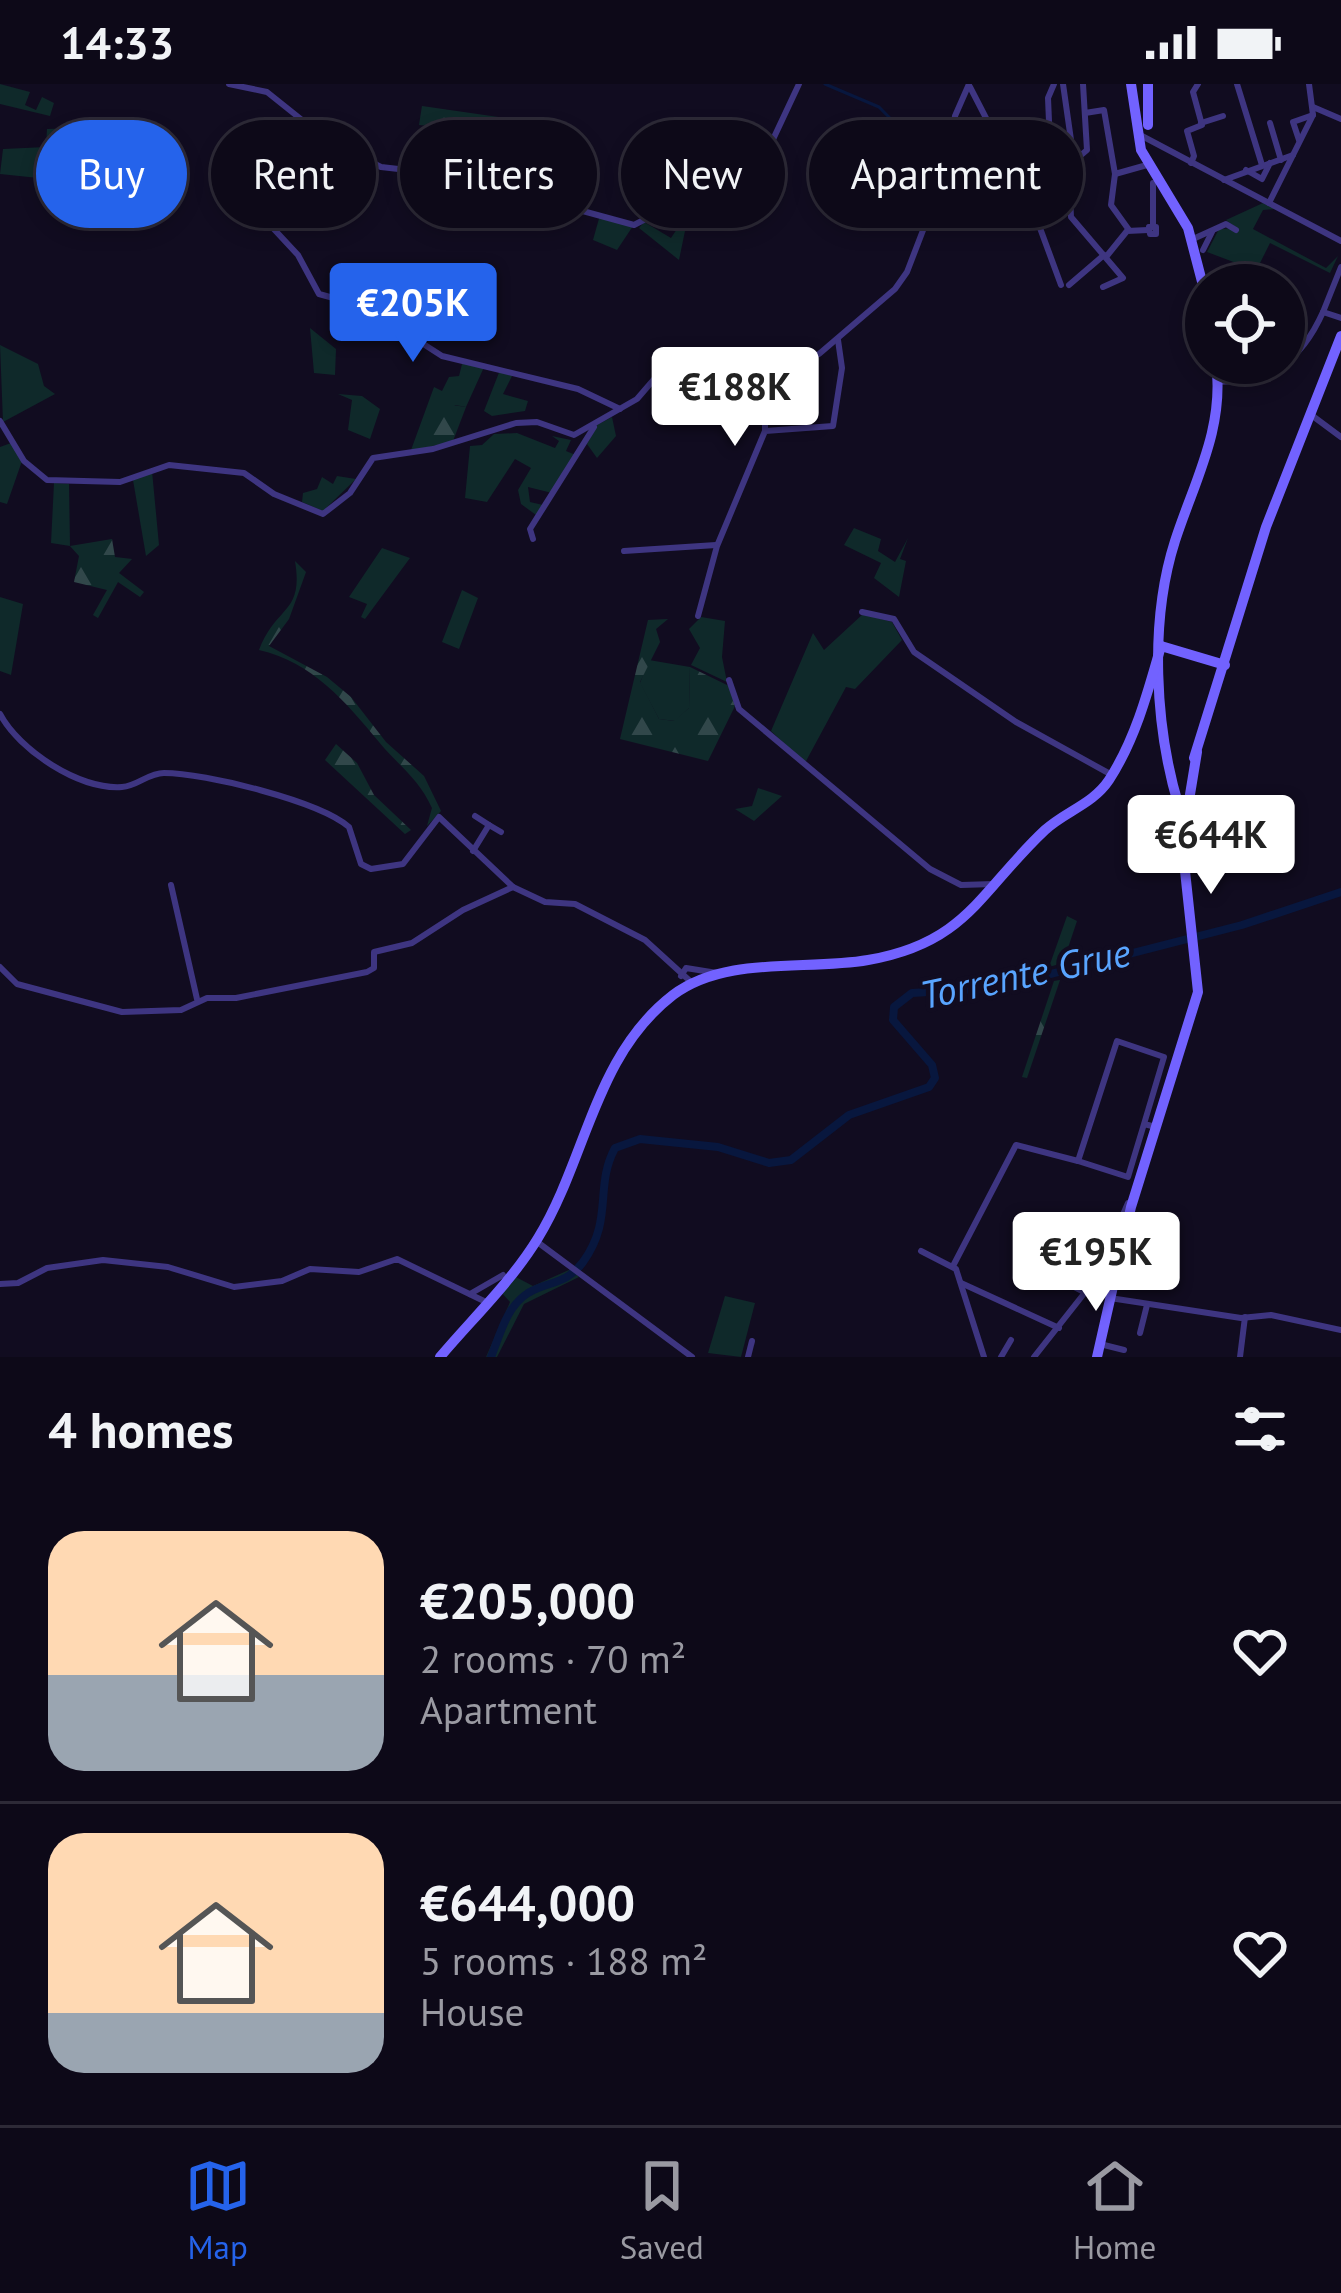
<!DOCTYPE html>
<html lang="en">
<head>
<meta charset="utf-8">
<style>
  body { margin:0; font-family:"PT Sans",sans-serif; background:#1b1725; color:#f1f3f6; height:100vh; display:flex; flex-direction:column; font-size:45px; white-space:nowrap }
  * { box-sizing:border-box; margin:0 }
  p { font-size:39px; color:#9a9aa2 }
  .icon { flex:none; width:66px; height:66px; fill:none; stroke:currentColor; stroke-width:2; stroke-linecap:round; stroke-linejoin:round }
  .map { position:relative; height:1273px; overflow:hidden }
  .side { display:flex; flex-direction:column; background:#0d0918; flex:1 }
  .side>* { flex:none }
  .top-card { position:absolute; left:36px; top:36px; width:1269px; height:108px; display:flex; gap:24px }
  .fabs { position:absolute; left:1185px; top:180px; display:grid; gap:24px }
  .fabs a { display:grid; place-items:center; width:120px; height:120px; border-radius:50%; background:#0d0918; box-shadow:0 6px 18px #0003,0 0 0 3px #2d2a37; font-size:60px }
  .price { position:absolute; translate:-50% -102px; padding:0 27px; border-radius:12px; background:#fff; color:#222; font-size:39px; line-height:78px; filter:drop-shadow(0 3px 6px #0008) }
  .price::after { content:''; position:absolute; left:50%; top:72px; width:36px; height:27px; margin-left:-18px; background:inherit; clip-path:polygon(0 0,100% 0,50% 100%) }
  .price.on { background:#2563eb; color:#fff }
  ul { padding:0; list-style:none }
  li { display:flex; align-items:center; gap:36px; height:300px; padding:0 48px }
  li+li { border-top:3px solid #2d2a37 }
  li span { display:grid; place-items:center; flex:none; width:336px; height:240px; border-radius:36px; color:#555 }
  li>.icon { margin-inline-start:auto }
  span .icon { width:144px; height:144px; fill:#fffc; stroke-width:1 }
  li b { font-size:51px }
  h2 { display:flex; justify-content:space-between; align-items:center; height:144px; padding:0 48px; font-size:51px }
  .pill { padding:0 42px; border-radius:54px; background:#0d0918; box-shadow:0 6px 18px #0003,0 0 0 3px #2d2a37; font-size:42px; line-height:108px }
  .pill.on { background:#2563eb; color:#fff }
  .status { display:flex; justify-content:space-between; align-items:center; height:84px; padding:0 60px; background:#0d0918; direction:ltr }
  .status svg { height:33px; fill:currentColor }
  .tabs { display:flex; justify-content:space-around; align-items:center; height:168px; border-top:3px solid #2d2a37; background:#0d0918; font-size:33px; color:#9a9aa2 }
  .tabs a { display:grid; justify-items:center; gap:6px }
  .tabs .on { color:#2563eb }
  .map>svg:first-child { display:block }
  .green { fill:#0f292a }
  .forest { fill:url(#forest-firs) }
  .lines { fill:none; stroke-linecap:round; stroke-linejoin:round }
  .stream { stroke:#08173e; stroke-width:3 }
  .river { stroke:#08173e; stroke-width:8 }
  .street { stroke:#3e3581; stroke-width:6 }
  .secondary { stroke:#7262ff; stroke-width:10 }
  .labels { text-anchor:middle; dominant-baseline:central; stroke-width:9; stroke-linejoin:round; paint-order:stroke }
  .water-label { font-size:39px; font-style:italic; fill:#59a5ff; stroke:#110c20 }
</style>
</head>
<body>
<div class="status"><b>14:33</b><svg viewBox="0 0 49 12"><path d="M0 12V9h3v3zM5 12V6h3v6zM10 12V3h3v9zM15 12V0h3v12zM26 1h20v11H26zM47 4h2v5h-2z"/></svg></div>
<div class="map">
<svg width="1341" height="1273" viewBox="0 0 1341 1273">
  <defs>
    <pattern id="forest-firs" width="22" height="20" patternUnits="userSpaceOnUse" patternTransform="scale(3)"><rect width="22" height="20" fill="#0f292a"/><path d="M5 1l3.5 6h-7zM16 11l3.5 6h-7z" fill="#31474a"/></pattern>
  </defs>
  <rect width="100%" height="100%" fill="#110c20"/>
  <g class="green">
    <path d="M0,0L30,8L25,21L36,26L42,13L54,19L50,32L0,20Z"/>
    <path d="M80,44L73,62L49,64L48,95L0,90L3,65L46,63L47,45Z"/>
    <path d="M1263,119L1275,125L1263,126L1253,145L1326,184L1338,172L1330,189L1270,159L1260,179L1271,186L1268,191L1207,168L1219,145L1237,144L1226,136Z"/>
    <path d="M600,131L633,142L617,166L593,156Z"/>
    <path d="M644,138L671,154L677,145L685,147L679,176L639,144Z"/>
    <path d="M446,185L473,196L466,220L437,210Z"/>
    <path d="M310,244L336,265L335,291L314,289Z"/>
    <path d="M0,261L38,280L44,302L55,310L3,338Z"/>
    <path d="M462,280L485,281L466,323L455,321L425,364L411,366L434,303L442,307L449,293L459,292Z"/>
    <path d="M500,286L513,290L503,310L528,317L525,327L492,332L484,327Z"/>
    <path d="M338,310L362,312L380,325L370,355L348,346L352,316Z"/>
    <path d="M612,333L616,352L597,374L587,360L597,341Z"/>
    <path d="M517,349L555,364L559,357L552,352L571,356L566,367L578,372L552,409L528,403L530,418L543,421L536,431L521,420L518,406L531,384L515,375L487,418L465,414L470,362L482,361L494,350Z"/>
    <path d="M11,359L22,377L7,420L0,418V363Z"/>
    <path d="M152,387L159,461L146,472L133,396Z"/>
    <path d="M337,392L356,395L323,427L302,418L303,409L317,405L322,393L333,400Z"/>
    <path d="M54,399L69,400L70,462L51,459Z"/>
    <path d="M854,444L881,455L878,467L895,478L908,454L900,475L906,477L899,513L874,494L881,479L844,461Z"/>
    <path d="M382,464L410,474L365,535L361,533L367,520L349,513Z"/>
    <path d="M462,506L478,514L459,565L442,558Z"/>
    <path d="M0,513L23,520L11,591L0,587Z"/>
    <path d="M863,530L892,538L902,556L855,605L846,603L805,679L771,647L813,549L824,566Z"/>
    <path d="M701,533L725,537L722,573L727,598L691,581L700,564L689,545Z"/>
    <path d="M649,576L690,583L689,624L675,637L659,635L640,599Z"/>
    <path d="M758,704L782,712L754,737L735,725L752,722Z"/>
    <path d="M1067,832L1077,837L1063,879L1049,883Z"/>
    <path d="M571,1185L579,1193L524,1220L497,1273H486L510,1218L499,1206L512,1191L533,1202Z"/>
    <path d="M725,1212L755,1219L741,1273L708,1269Z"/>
  </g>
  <g class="forest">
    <path d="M422,22L505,34L503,48L419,41Z"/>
    <path d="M539,50L569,54L562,94L532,88Z"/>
    <path d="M445,320L466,323L453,357L425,364Z"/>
    <path d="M112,455L115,473L132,475L119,489L144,508L140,513L118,498L98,534L93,531L107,506L74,498L79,472L70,462Z"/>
    <path d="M295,477L306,488L289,535L269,562L327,593L351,613L386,658L424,692L441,727L427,742L432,724C419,695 398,681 379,658C346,618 312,578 259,566C276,521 304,530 295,477Z"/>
    <path d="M668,535L656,545L660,558L640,598L659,635L674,637L689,624L690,583L729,602L735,622L708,677L620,655L648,536Z"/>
    <path d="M336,660L357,679L374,711L411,746L405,750L325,676Z"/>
    <path d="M1060,896L1027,994L1022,993L1054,897Z"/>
  </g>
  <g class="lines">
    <path class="stream" d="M825,0L879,23L942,87"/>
    <path class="river" d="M491,1273C500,1251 506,1223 528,1209C548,1197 566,1201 583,1178C614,1135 594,1103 615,1064L640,1055L718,1063L769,1079L791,1076L849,1031L929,1003L935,994L932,981L893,936L894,923L912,909L996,904L1242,841L1341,808"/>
    <g class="street">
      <path d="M229,0L267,8L327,56L381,83L451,91L634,141L657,129L738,130L799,0"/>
      <path d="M1054,0L1048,14L1050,61L1069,93L1071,133L1123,194L1103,203"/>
      <path d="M1237,0L1262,81"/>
      <path d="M970,3L1033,125L1061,201"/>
      <path d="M1313,23L1341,35"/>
      <path d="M1085,29L1104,26L1115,90L1147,81"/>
      <path d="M1201,39L1223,32"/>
      <path d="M1270,39L1281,76"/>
      <path d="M1142,52L1341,157"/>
      <path d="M1299,56L1293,38L1313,31"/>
      <path d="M1035,61L1037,77"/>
      <path d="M1074,77L1087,66L1083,0"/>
      <path d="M1060,79L1074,77L1063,0"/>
      <path d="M1191,79L1194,72L1187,47L1202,41L1193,8L1198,0"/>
      <path d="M1246,86L1262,95L1270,79"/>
      <path d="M1115,90L1111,121L1129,146"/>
      <path d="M1224,96L1293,71"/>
      <path d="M1269,119L1313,31L1309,0"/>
      <path d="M1041,123L1037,77L1053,67"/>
      <path d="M1038,124L1070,117"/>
      <path d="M1153,141V99"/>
      <path d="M271,142L298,171L319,210L366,223L442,272L578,305L620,325"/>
      <path d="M1149,143H1156V150H1150Z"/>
      <path d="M1193,155L1226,140L1236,146"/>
      <path d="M1203,166L1212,148"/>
      <path d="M1106,173L1127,147L1148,146"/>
      <path d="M1069,201L1104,171"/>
      <path d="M1323,228L1341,183"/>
      <path d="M1218,298C1272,297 1301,277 1323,228L1341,234"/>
      <path d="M1310,330L1341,353"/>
      <path d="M0,337L24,377L47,396L120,398L169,381L244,389L274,410L323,430L350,409L373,374L433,365L516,339L537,338L574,351L637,315L656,293L724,301L765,290L819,270L895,205L907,188L945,89L955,32L969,0"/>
      <path d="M765,346V290"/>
      <path d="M533,455L530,445L594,343"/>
      <path d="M624,467L716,461"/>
      <path d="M862,528L894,535L914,568L1016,638L1112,691"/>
      <path d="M698,532L717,462L765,347L833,342L842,284L838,256"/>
      <path d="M729,596L739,625L930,785L961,801L994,800"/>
      <path d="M0,630C19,666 79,706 122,703C138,702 148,689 164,689C205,689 319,717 349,743L361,780L371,785L403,780L439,733L513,803"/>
      <path d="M489,741L501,748"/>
      <path d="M473,767L489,741L475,732"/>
      <path d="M171,801L197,915"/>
      <path d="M0,883L17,900L122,928L181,926L207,914H236L367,888L374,884V868L412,859L463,826L513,803L545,818L575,820L645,856L690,897"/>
      <path d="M681,892L686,884L717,889"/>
      <path d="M1144,1040L1128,1093L1078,1077L1117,957L1164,973L1144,1040L1156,1043"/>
      <path d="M1091,1149L1112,1159"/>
      <path d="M536,1157L692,1273"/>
      <path d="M921,1167L956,1185L984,1273"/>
      <path d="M953,1182L1016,1061L1078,1077"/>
      <path d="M1059,1195L1086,1209"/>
      <path d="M961,1199L1059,1244"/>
      <path d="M0,1200L18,1199L47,1184L103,1176L168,1183L234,1203L282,1197L310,1185L359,1188L397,1175L486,1218"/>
      <path d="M1090,1203L1110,1212"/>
      <path d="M470,1210L503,1191"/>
      <path d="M1110,1214L1241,1234L1271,1231L1341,1246"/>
      <path d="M1140,1249L1147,1221"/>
      <path d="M1100,1260L1124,1266"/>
      <path d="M748,1273L752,1257"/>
      <path d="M1001,1273L1011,1256"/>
      <path d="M1034,1273L1094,1197L1128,1119"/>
      <path d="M1240,1273L1245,1233"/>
    </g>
    <g class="secondary">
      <path d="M1131,0L1141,66L1188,144L1206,213"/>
      <path d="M1148,0V41"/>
      <path d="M1161,562L1225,581"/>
      <path d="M1194,674L1266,443L1341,252"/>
      <path d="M1179,723C1155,644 1149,538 1175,457C1194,398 1225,344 1216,279"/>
      <path d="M440,1273C472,1235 512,1197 538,1154C587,1074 594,972 673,911C726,871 806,887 868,876C967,859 980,807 1045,746C1066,727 1093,720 1109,696C1135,656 1148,608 1161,562"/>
      <path d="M1097,1273L1131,1123L1198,908L1182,759L1197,668"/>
    </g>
  </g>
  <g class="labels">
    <g class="water-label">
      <text transform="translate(1025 889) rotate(-12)">Torrente Grue</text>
    </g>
  </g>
</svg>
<div class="fabs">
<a><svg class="icon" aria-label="locate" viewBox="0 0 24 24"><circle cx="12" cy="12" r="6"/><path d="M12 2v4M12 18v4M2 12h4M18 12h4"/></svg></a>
</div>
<b class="price on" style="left:413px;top:281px">€205K</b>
<b class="price" style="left:735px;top:365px">€188K</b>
<b class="price" style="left:1211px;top:813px">€644K</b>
<b class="price" style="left:1096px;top:1230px">€195K</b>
<div class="top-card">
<a class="pill on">Buy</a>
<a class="pill">Rent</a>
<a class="pill">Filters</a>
<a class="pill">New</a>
<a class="pill">Apartment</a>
</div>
</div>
<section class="side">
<h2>4 homes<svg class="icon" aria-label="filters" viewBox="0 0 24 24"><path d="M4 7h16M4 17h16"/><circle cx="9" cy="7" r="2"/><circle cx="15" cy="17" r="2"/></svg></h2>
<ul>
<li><span style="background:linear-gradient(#ffd9b3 60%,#9aa5b1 0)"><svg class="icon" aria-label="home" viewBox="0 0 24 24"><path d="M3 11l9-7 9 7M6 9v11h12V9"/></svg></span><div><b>€205,000</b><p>2 rooms · 70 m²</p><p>Apartment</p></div><svg class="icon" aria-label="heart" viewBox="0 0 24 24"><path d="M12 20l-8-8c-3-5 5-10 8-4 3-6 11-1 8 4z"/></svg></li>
<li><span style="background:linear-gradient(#ffd9b3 75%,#9aa5b1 0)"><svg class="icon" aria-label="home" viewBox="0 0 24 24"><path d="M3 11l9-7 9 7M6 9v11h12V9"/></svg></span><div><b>€644,000</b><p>5 rooms · 188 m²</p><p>House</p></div><svg class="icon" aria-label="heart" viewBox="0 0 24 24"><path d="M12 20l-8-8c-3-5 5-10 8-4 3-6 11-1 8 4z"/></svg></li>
</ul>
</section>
<nav class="tabs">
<a class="on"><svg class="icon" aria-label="map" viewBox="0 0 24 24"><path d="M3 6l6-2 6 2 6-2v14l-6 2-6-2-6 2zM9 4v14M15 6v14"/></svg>Map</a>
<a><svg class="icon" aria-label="saved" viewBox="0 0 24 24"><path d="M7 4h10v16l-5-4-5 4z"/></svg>Saved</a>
<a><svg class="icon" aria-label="home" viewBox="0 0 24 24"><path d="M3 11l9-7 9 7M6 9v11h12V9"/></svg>Home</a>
</nav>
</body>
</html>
